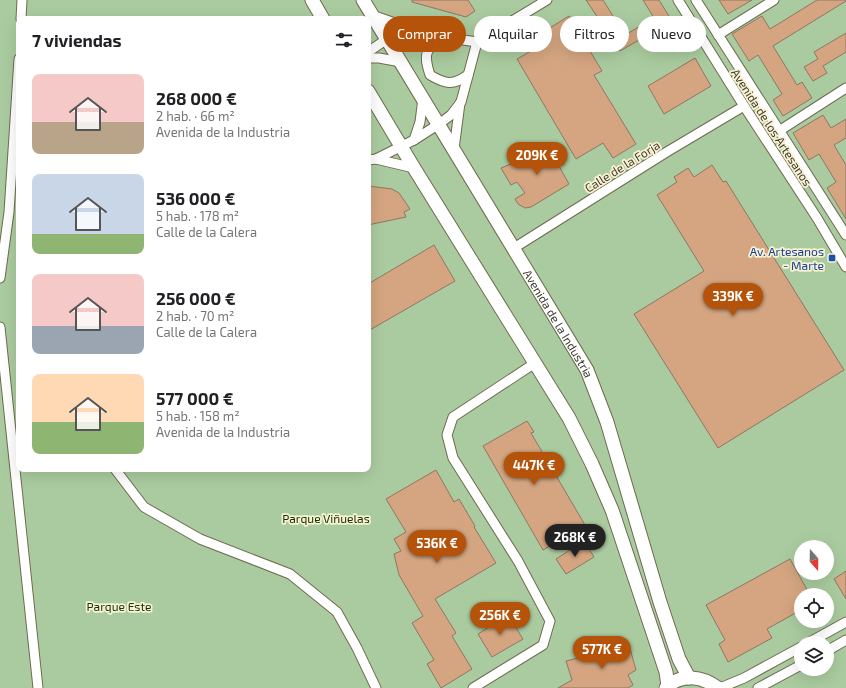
<!DOCTYPE html>
<html lang="es">
<head>
<meta charset="utf-8">
<style>
  body { margin:0; font-family:"Exo 2",sans-serif; background:#f6f6f6; color:#202124; height:100vh; display:flex; flex-direction:column; font-size:15px; white-space:nowrap }
  * { box-sizing:border-box; margin:0 }
  p { font-size:13px; color:#757577 }
  .icon { flex:none; width:22px; height:22px; fill:none; stroke:currentColor; stroke-width:2; stroke-linecap:round; stroke-linejoin:round }
  .map { position:relative; flex:1; overflow:hidden }
  .side { position:absolute; left:16px; top:16px; width:355px; height:456px; display:flex; flex-direction:column; background:#fff; border-radius:8px; box-shadow:0 4px 16px #0002 }
  .side>* { flex:none }
  .banner { position:absolute; left:383px; top:16px; width:380px; height:36px; display:flex; gap:8px }
  .needle { width:26px; rotate:160deg }
  .buttons { position:absolute; left:794px; top:540px; display:grid; gap:8px }
  .buttons a { display:grid; place-items:center; width:40px; height:40px; border-radius:50%; background:#fff; box-shadow:0 4px 16px #0002; font-size:20px }
  .price { position:absolute; translate:-50% -34px; padding:0 9px; border-radius:14px; background:#b45309; color:#fff; font-size:13px; line-height:26px; filter:drop-shadow(0 1px 2px #0008) }
  .price::after { content:''; position:absolute; left:50%; top:24px; width:12px; height:9px; margin-left:-6px; background:inherit; clip-path:polygon(0 0,100% 0,50% 100%) }
  .price.selected { background:#222; color:#fff }
  ul { padding:0; list-style:none }
  li { display:flex; align-items:center; gap:12px; height:100px; padding:0 16px }
  li span { display:grid; place-items:center; flex:none; width:112px; height:80px; border-radius:8px; color:#555 }
  li>.icon { margin-inline-start:auto }
  span .icon { width:48px; height:48px; fill:#fffc; stroke-width:1 }
  li b { font-size:17px }
  h2 { display:flex; justify-content:space-between; align-items:center; height:48px; padding:0 16px; font-size:17px }
  .chip { padding:0 14px; border-radius:18px; background:#fff; box-shadow:0 4px 16px #0002; font-size:14px; line-height:36px }
  .chip.selected { background:#b45309; color:#fff }
  .map>svg:first-child { display:block }
  .green { fill:#aacb9f; fill-rule:evenodd }
  .building { fill:#d4a580; stroke:#8f7664 }
  .lines { fill:none; stroke-linecap:round; stroke-linejoin:round }
  .street-casing { stroke:#706a4f; stroke-width:11 }
  .secondary-casing { stroke:#706a4f; stroke-width:15 }
  .street { stroke:#fff; stroke-width:9 }
  .secondary { stroke:#fff; stroke-width:13 }
  .transit-dot { fill:#1a4fb4; stroke:#f8f1d2; stroke-width:1.5 }
  .labels { text-anchor:middle; dominant-baseline:central; stroke-width:3.5; stroke-linejoin:round; paint-order:stroke }
  .street-label { font-size:12px; fill:#3f3c30; stroke:#f8f1d2 }
  .transit-label { font-size:12px; fill:#164399; stroke:#f8f1d2; text-anchor:end }
  .park-label { font-size:12px; fill:#123302; stroke:#f8f1d2 }
</style>
</head>
<body>
<div class="map">
<svg width="846" height="688" viewBox="0 0 846 688">
  <rect width="100%" height="100%" fill="#f8f1d2"/>
  <path class="green" d="M0,0H846V688H0ZM19,19H368V469H19ZM801,547H827V573H801ZM801,595H827V621H801ZM801,643H827V669H801Z"/>
  <g class="building">
    <path d="M412,0H468L475,11L466,17L412,2Z"/>
    <path d="M586,0H603L625,35L654,18L643,0H659L672,21L620,51Z"/>
    <path d="M719,0H752L728,14Z"/>
    <path d="M817,0H846V1L773,46L797,85L802,82L812,98L783,116L773,100L782,94L758,55L749,61L732,34L762,16L770,29Z"/>
    <path d="M569,16L602,71L594,75L636,144L613,158L603,143L576,159L517,59L545,43L540,34Z"/>
    <path d="M846,33V52L823,66L827,73L813,81L804,67L818,59L814,52Z"/>
    <path d="M695,58L711,86L664,114L648,86Z"/>
    <path d="M823,115L831,128L846,119V138L834,145L846,165V219L827,188L836,182L819,154L809,160L793,133Z"/>
    <path d="M557,145L564,164L559,166L569,184L531,207L525,208L518,204L515,199L525,193L517,182L511,185L501,168Z"/>
    <path d="M712,165L723,182L726,181L844,370L718,448L634,314L704,271L657,195L677,182L674,177L688,168L694,177Z"/>
    <path d="M368,186L392,189L399,193L410,209L404,212L406,217L368,225Z"/>
    <path d="M434,245L455,281L368,331V284Z"/>
    <path d="M527,421L534,432L531,433L585,525L543,550L483,446Z"/>
    <path d="M436,470L454,502L459,499L475,526L474,527L496,563L435,599L456,633L452,636L472,669L441,688L427,664L434,660L412,623L423,616L399,575L394,554L401,551L394,539L406,532L386,499Z"/>
    <path d="M584,541L594,557L566,574L556,559Z"/>
    <path d="M790,559L810,595H801V610L767,629L772,638L728,662L719,644L725,640L706,605Z"/>
    <path d="M846,571V599L834,579Z"/>
    <path d="M508,615L523,639L492,657L478,634Z"/>
    <path d="M629,645L636,670L628,675L633,685L628,688H558L572,680L566,661Z"/>
  </g>
  <g class="lines">
    <g class="street-casing">
      <g id="street">
        <path d="M678,0L744,106L817,218L846,267"/>
        <path d="M696,0L846,235"/>
        <path d="M372,15L412,29"/>
        <path d="M21,19L22,0"/>
        <path d="M718,35L774,0"/>
        <path d="M443,37C425,50 423,53 430,75C445,84 453,86 468,75"/>
        <path d="M477,42L547,0"/>
        <path d="M368,52L387,39L412,29L443,37L477,42"/>
        <path d="M368,58H379L401,62"/>
        <path d="M779,131L846,88"/>
        <path d="M414,140L420,122L423,98"/>
        <path d="M454,149L460,103"/>
        <path d="M376,159L414,168"/>
        <path d="M368,160L376,159L414,140L439,124L451,115L461,102L477,42"/>
        <path d="M514,248L665,153L744,106"/>
        <path d="M0,278L9,212L19,59"/>
        <path d="M0,327L38,688"/>
        <path d="M115,469L144,507L200,539L290,574L337,612L357,648L376,688"/>
        <path d="M808,643L846,622"/>
        <path d="M827,651L846,640"/>
        <path d="M473,688L543,645L550,621L518,561L453,458L447,435L453,417L535,363"/>
        <path d="M720,688L744,678L801,647"/>
        <path d="M758,688L801,665"/>
      </g>
    </g>
    <g class="secondary-casing">
      <g id="secondary">
        <path d="M312,0L323,19"/>
        <path id="s1" d="M363,0L587,370L607,422L660,602L679,659L689,678"/>
        <path d="M368,91L414,168L569,418L592,464L612,510L666,672L668,686"/>
        <path d="M666,688C681,673 702,676 718,688"/>
      </g>
    </g>
    <use href="#street" class="street"/>
    <use href="#secondary" class="secondary"/>
  </g>
  <rect class="transit-dot" x="828" y="254" width="8" height="8" rx="2"/>
  <g class="labels">
    <g class="street-label">
      <text transform="translate(772 127) rotate(57)">Avenida de los Artesanos</text>
      <text transform="translate(622 166) rotate(-32)">Calle de la Forja</text>
      <text stroke="none"><textPath href="#s1" startOffset="378">Avenida de la Industria</textPath></text>
    </g>
    <g class="transit-label">
      <text x="824" y="251">Av. Artesanos<tspan x="824" dy="14">- Marte</tspan></text>
    </g>
    <g class="park-label">
      <text x="326" y="518">Parque Viñuelas</text>
      <text x="119" y="606">Parque Este</text>
    </g>
  </g>
</svg>
<div class="buttons">
<a><svg class="needle" viewBox="-14 -14 28 28"><path d="M0-13l5 13h-10z" fill="#e53935"/><path d="M0 13l5-13h-10z" fill="#757577"/></svg></a>
<a><svg class="icon" aria-label="locate" viewBox="0 0 24 24"><circle cx="12" cy="12" r="6"/><path d="M12 2v4M12 18v4M2 12h4M18 12h4"/></svg></a>
<a><svg class="icon" aria-label="layers" viewBox="0 0 24 24"><path d="M12 4l9 5-9 5-9-5zM3 14l9 5 9-5"/></svg></a>
</div>
<b class="price" style="left:537px;top:176px">209K €</b>
<b class="price" style="left:733px;top:317px">339K €</b>
<b class="price" style="left:534px;top:486px">447K €</b>
<b class="price selected" style="left:575px;top:558px">268K €</b>
<b class="price" style="left:437px;top:564px">536K €</b>
<b class="price" style="left:500px;top:636px">256K €</b>
<b class="price" style="left:602px;top:670px">577K €</b>
<div class="banner">
<a class="chip selected">Comprar</a>
<a class="chip">Alquilar</a>
<a class="chip">Filtros</a>
<a class="chip">Nuevo</a>
</div>
<section class="side">
<h2>7 viviendas<svg class="icon" aria-label="filters" viewBox="0 0 24 24"><path d="M4 7h16M4 17h16"/><circle cx="9" cy="7" r="2"/><circle cx="15" cy="17" r="2"/></svg></h2>
<ul>
<li><span style="background:linear-gradient(#f6c9c9 60%,#b9a48a 0)"><svg class="icon" aria-label="home" viewBox="0 0 24 24"><path d="M3 11l9-7 9 7M6 9v11h12V9"/></svg></span><div><b>268 000 €</b><p>2 hab. · 66 m²</p><p>Avenida de la Industria</p></div></li>
<li><span style="background:linear-gradient(#c9d6e8 75%,#8fb573 0)"><svg class="icon" aria-label="home" viewBox="0 0 24 24"><path d="M3 11l9-7 9 7M6 9v11h12V9"/></svg></span><div><b>536 000 €</b><p>5 hab. · 178 m²</p><p>Calle de la Calera</p></div></li>
<li><span style="background:linear-gradient(#f6c9c9 65%,#9aa5b1 0)"><svg class="icon" aria-label="home" viewBox="0 0 24 24"><path d="M3 11l9-7 9 7M6 9v11h12V9"/></svg></span><div><b>256 000 €</b><p>2 hab. · 70 m²</p><p>Calle de la Calera</p></div></li>
<li><span style="background:linear-gradient(#ffd9b3 60%,#8fb573 0)"><svg class="icon" aria-label="home" viewBox="0 0 24 24"><path d="M3 11l9-7 9 7M6 9v11h12V9"/></svg></span><div><b>577 000 €</b><p>5 hab. · 158 m²</p><p>Avenida de la Industria</p></div></li>
</ul>
</section>
</div>
</body>
</html>
